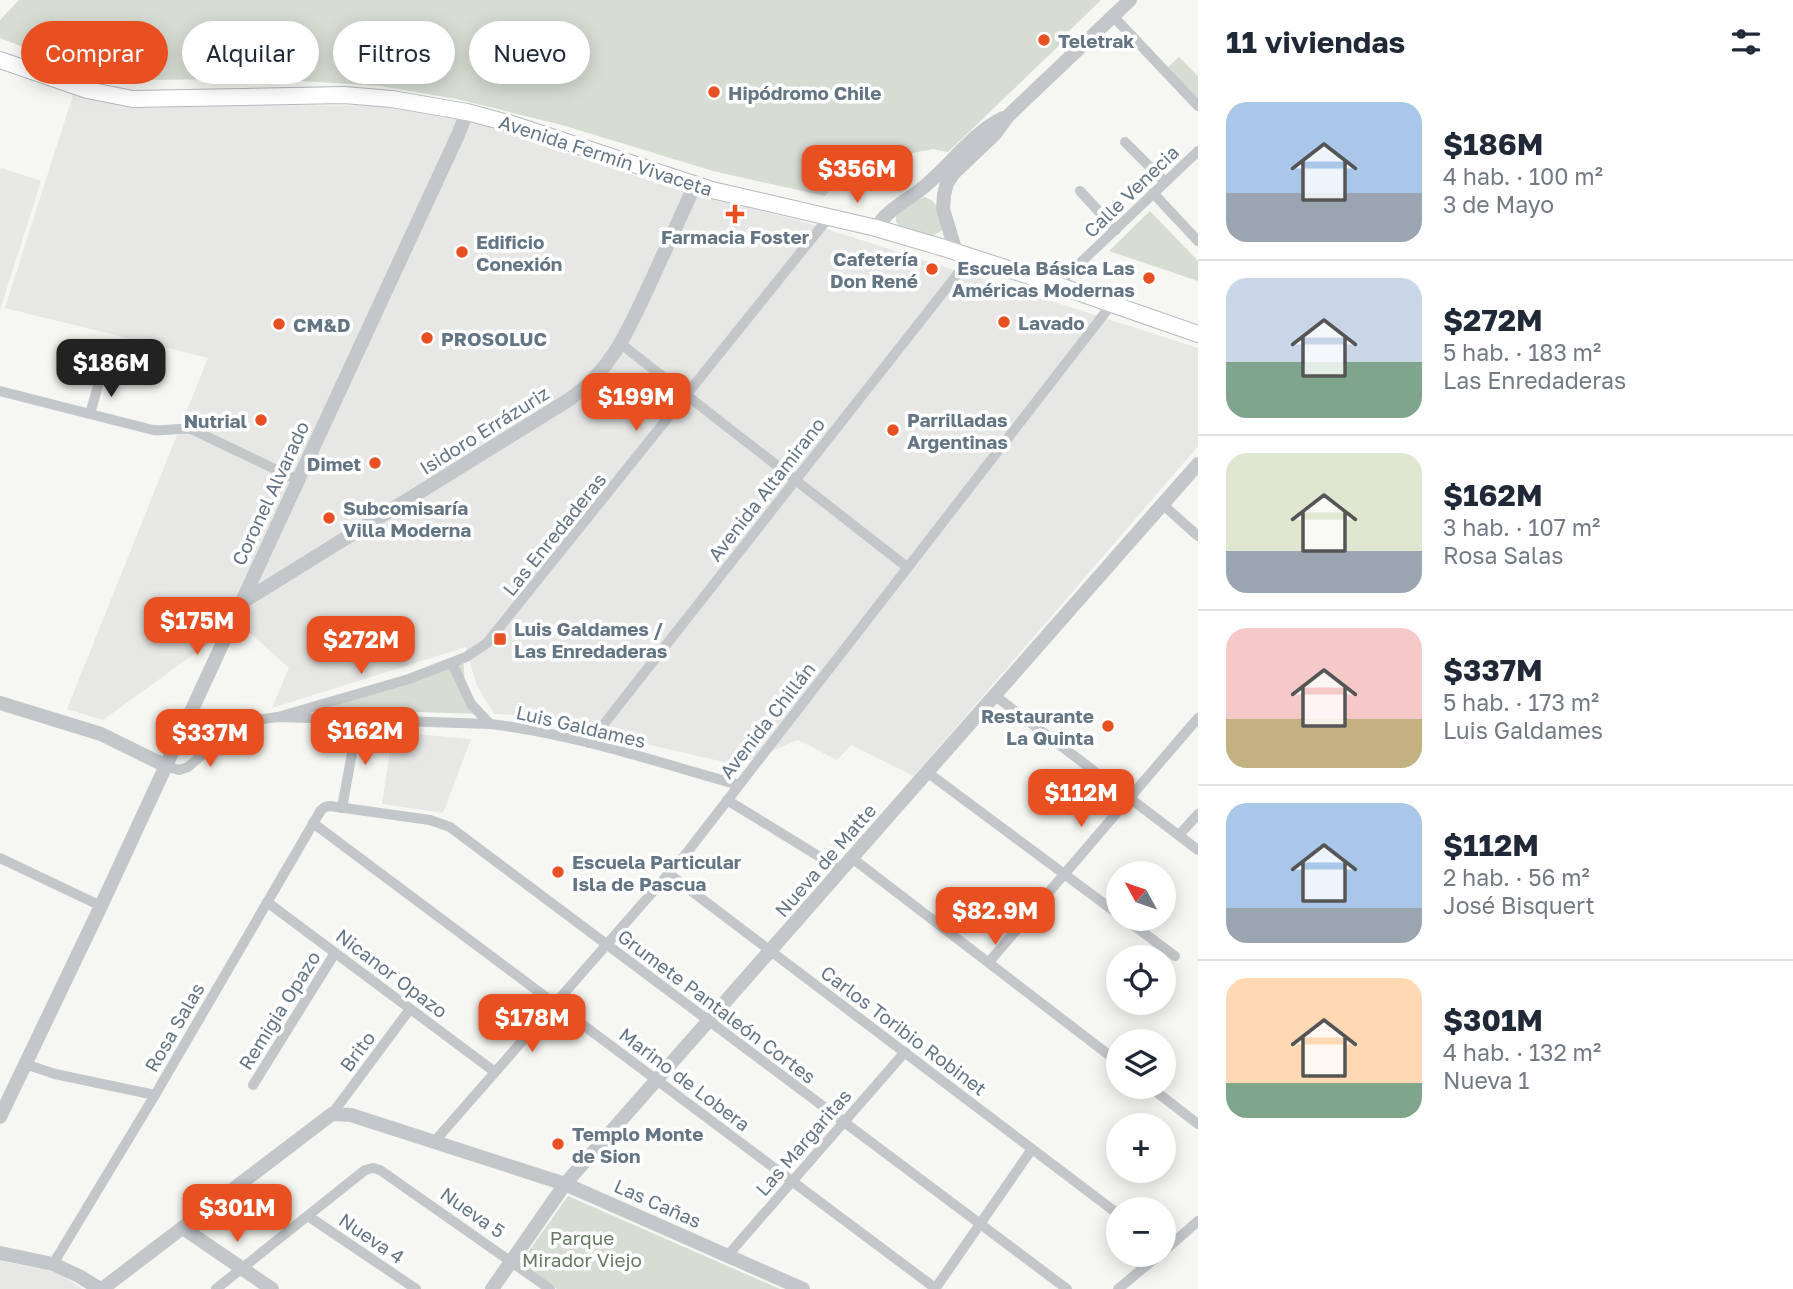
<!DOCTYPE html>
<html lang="es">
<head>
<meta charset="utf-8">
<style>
  body { margin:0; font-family:"Golos Text",sans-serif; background:#f2f2f3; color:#1f2937; height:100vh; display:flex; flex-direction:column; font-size:26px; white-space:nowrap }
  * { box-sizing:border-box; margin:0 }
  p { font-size:23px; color:#747a83 }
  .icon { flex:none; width:38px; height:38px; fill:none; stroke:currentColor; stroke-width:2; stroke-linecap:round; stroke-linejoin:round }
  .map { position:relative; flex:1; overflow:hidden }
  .sheet { display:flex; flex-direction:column; background:#fff; width:595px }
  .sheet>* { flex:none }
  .hud { position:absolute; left:21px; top:21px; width:665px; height:63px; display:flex; gap:14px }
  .needle { width:46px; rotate:310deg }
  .tools { position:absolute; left:1106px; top:861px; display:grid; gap:14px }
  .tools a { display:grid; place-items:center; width:70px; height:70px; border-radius:50%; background:#fff; box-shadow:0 4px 18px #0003; font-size:35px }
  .price { position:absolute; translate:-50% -60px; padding:0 16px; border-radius:14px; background:#e84f21; color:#fff; font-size:23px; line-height:46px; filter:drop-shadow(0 2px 4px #0008) }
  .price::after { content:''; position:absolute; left:50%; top:42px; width:21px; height:16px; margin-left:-10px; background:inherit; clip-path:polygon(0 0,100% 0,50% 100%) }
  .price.current { background:#222; color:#fff }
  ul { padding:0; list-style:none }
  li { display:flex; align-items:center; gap:21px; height:175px; padding:0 28px }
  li+li { border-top:2px solid #e0e1e3 }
  li span { display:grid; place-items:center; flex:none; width:196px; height:140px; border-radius:21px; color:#555 }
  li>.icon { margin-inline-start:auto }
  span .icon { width:84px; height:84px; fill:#fffc; stroke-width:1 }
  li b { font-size:30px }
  h2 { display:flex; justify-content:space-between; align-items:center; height:84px; padding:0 28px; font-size:30px }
  .chip { padding:0 24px; border-radius:32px; background:#fff; box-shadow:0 4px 18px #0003; font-size:24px; line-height:63px }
  .chip.current { background:#e84f21; color:#fff }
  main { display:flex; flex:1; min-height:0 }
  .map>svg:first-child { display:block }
  .built { fill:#e7e8e6 }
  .green { fill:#d7ddd3 }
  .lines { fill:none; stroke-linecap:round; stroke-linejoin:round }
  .secondary-casing { stroke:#b3b9bd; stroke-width:18 }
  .minor { stroke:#c3c7ca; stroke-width:10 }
  .tertiary { stroke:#c3c7ca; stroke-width:14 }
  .secondary { stroke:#fff; stroke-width:16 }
  .poi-dot { fill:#e84f21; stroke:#fff; stroke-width:2.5 }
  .labels { text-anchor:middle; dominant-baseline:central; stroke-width:7; stroke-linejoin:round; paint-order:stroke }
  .poi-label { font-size:19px; font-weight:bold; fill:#647685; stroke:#fff; text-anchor:start }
  .street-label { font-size:19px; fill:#647685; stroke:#fff }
  .park-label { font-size:19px; fill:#687b63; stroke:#fff }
</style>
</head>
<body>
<main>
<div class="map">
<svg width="1198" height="1289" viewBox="0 0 1198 1289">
  <rect width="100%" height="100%" fill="#f6f6f2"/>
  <g class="built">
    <path d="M73,95L121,104L390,106L470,121L688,193L805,222L1198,348V446L914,776L851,745L837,760L798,740L737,765L520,715L494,714L476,684L466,647L272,708L289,668L238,622L103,720L67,709L208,358L5,308Z"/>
    <path d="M1,168L41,181L0,310V172Z"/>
    <path d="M393,732L471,739L443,813L382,804Z"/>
    <path d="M0,1261L60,1273L82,1289H0Z"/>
  </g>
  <g class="green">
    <path d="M19,0H1101L1069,31V36L948,152L933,149L851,165L825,196L713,171L562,125L457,99L380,86L303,81L253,79L137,80L77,68L0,38V20Z"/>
    <path d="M1179,57L1198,76V100L1167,68Z"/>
    <path d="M924,197C940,201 939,215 942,230L933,236L899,225C895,222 895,217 897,212Z"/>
    <path d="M1150,211L1198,261V281L1109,251Z"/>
    <path d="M463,658L465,684L483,714L316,709Z"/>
    <path d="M568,1196L780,1289H557L519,1265Z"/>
  </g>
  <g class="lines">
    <g class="secondary-casing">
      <path id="secondary" d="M0,60L87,90L133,99L344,95L392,99L467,112L512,124L712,190L876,228L944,248L1057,285L1198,334"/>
    </g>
    <g class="minor">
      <path d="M1113,16L1198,106"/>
      <path d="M1125,142L1165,182"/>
      <path d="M1080,191L1116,230"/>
      <path d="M1153,193L1198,241"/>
      <path d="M1057,285L1198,151"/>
      <path d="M621,344L907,567"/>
      <path d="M0,391L153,430C166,431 178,428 191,429L298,480"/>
      <path d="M90,414L101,375"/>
      <path d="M1162,504L1198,536"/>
      <path d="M452,663L471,704L490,724"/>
      <path d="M994,695L1198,850"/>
      <path d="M278,717L409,679L466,657L487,643L829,217"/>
      <path d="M185,725L191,727L212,726L278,717L490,724C575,734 657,762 739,785"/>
      <path d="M589,743L971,257"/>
      <path d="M166,766L179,770L188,767L226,734L241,724"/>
      <path d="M927,772L1118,914"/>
      <path d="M727,800L841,870"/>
      <path d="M342,808L358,720"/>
      <path d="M313,823L935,1288"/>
      <path d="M1179,835L1198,814"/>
      <path d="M0,858L101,906"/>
      <path d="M852,858L1118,1062"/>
      <path d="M669,874L1118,1214"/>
      <path d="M267,902L495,1072"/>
      <path d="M1125,919L1175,956"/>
      <path d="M989,962L1198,718"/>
      <path d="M25,1064L55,1074L155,1095"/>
      <path d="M253,1085L335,953"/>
      <path d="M1150,1087L1198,1124"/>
      <path d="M332,1114L410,1009"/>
      <path d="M434,1142L685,855L1111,305"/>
      <path d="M308,1216L416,1289"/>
      <path d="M1164,1251L1198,1221"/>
      <path d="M728,1255L905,1052"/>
      <path d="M53,1264L155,1095L321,810L325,807L330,806L430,820L450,827L1067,1289"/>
      <path d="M216,1289L365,1170L373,1168L380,1170L550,1289"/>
      <path d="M935,1289L1032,1149"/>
      <path d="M1118,1289L1159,1255"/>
    </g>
    <g class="tertiary">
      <path d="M876,228C888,208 908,201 925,186C950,165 974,132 1003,118"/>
      <path d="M956,252L943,209L944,195L947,183L954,173L995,134L1008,116L1130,0"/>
      <path d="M241,603L570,399C614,368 630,326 652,279C666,248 681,216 695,185"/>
      <path d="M0,703L101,734L166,766"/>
      <path d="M0,1117L101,906L458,135L467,112"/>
      <path d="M183,1228L272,1289"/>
      <path d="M0,1253L53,1264L79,1276L100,1289"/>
      <path d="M102,1289L332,1114L351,1115L565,1184L803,1289"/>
      <path d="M492,1289L565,1184L1198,464"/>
    </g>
    <use href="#secondary" class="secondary"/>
  </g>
  <g class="poi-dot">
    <circle cx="1044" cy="40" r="7"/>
    <circle cx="714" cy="92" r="7"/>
    <path d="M731.5 203.5h7v7h7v7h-7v7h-7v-7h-7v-7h7z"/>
    <circle cx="462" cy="252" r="7"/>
    <circle cx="932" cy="269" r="7"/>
    <circle cx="1149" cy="278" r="7"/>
    <circle cx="1004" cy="322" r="7"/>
    <circle cx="279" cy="324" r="7"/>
    <circle cx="427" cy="338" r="7"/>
    <circle cx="261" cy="420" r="7"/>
    <circle cx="893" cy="430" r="7"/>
    <circle cx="375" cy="463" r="7"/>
    <circle cx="329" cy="518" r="7"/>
    <rect x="493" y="632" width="14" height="14" rx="3.5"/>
    <circle cx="1108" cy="726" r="7"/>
    <circle cx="558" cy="872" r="7"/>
    <circle cx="558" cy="1144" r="7"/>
  </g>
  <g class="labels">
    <g class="poi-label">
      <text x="1058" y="40">Teletrak</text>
      <text x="728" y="92">Hipódromo Chile</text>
      <text x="735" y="236" text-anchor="middle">Farmacia Foster</text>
      <text x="476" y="241">Edificio<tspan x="476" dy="22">Conexión</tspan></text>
      <text x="918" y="258" text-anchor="end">Cafetería<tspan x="918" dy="22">Don René</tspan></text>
      <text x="1135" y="267" text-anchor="end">Escuela Básica Las<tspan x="1135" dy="22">Américas Modernas</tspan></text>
      <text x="1018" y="322">Lavado</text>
      <text x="293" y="324">CM&amp;D</text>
      <text x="441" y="338">PROSOLUC</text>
      <text x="907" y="419">Parrilladas<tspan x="907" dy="22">Argentinas</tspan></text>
      <text x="247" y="420" text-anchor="end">Nutrial</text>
      <text x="361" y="463" text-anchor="end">Dimet</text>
      <text x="343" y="507">Subcomisaría<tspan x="343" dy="22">Villa Moderna</tspan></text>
      <text x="514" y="628">Luis Galdames /<tspan x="514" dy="22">Las Enredaderas</tspan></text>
      <text x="1094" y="715" text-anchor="end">Restaurante<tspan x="1094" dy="22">La Quinta</tspan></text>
      <text x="572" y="861">Escuela Particular<tspan x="572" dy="22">Isla de Pascua</tspan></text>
      <text x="572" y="1133">Templo Monte<tspan x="572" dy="22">de Sion</tspan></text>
    </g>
    <g class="street-label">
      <text transform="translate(606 155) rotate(18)">Avenida Fermín Vivaceta</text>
      <text transform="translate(1131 191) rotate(-44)">Calle Venecia</text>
      <text transform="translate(484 430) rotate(-32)">Isidoro Errázuriz</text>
      <text transform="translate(766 489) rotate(-52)">Avenida Altamirano</text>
      <text transform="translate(270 493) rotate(-65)">Coronel Alvarado</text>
      <text transform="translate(554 534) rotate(-51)">Las Enredaderas</text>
      <text transform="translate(767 720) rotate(-52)">Avenida Chillán</text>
      <text transform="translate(581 726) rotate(13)">Luis Galdames</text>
      <text transform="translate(825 860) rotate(-49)">Nueva de Matte</text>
      <text transform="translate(392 973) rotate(37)">Nicanor Opazo</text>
      <text transform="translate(717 1006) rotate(37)">Grumete Pantaleón Cortes</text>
      <text transform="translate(279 1010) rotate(-58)">Remigia Opazo</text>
      <text transform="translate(174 1027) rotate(-60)">Rosa Salas</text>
      <text transform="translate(904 1030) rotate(37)">Carlos Toribio Robinet</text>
      <text transform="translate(357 1051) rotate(-53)">Brito</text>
      <text transform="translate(685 1079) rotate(37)">Marino de Lobera</text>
      <text transform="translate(803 1142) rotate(-49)">Las Margaritas</text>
      <text transform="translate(658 1203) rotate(24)">Las Cañas</text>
      <text transform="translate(473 1212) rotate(35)">Nueva 5</text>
      <text transform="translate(372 1238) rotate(34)">Nueva 4</text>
    </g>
    <g class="park-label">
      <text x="582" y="1237">Parque<tspan x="582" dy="22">Mirador Viejo</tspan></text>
    </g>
  </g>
</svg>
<div class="tools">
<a><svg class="needle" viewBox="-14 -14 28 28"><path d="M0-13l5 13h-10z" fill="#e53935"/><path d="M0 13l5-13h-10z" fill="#747a83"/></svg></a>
<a><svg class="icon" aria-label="locate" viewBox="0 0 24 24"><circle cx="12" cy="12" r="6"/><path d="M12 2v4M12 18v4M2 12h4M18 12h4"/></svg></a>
<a><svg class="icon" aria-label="layers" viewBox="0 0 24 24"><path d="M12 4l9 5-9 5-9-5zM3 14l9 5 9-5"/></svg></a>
<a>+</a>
<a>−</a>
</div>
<b class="price" style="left:857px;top:205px">$356M</b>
<b class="price current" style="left:111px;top:399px">$186M</b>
<b class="price" style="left:636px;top:433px">$199M</b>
<b class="price" style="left:197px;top:657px">$175M</b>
<b class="price" style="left:361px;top:676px">$272M</b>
<b class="price" style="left:365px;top:767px">$162M</b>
<b class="price" style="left:210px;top:769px">$337M</b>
<b class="price" style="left:1081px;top:829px">$112M</b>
<b class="price" style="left:995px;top:947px">$82.9M</b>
<b class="price" style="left:532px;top:1054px">$178M</b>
<b class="price" style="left:237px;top:1244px">$301M</b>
<div class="hud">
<a class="chip current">Comprar</a>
<a class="chip">Alquilar</a>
<a class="chip">Filtros</a>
<a class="chip">Nuevo</a>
</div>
</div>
<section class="sheet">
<h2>11 viviendas<svg class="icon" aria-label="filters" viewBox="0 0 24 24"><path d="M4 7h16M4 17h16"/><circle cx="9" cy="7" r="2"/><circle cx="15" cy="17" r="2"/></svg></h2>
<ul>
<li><span style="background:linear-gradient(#a9c7e8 65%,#9aa5b1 0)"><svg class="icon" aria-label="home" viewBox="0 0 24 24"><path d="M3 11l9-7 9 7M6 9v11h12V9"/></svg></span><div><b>$186M</b><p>4 hab. · 100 m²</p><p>3 de Mayo</p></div></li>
<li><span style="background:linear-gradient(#c9d6e8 60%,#7fa58c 0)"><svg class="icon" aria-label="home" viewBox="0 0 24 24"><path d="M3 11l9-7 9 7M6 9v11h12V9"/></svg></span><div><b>$272M</b><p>5 hab. · 183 m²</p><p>Las Enredaderas</p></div></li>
<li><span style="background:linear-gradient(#dfe7d0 70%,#9aa5b1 0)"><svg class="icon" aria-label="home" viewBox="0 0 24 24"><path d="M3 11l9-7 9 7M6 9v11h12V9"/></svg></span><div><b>$162M</b><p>3 hab. · 107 m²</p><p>Rosa Salas</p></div></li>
<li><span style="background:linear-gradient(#f6c9c9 65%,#c2b280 0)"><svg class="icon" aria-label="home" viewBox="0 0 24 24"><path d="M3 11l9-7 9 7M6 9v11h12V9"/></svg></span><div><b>$337M</b><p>5 hab. · 173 m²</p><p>Luis Galdames</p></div></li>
<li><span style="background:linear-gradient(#a9c7e8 75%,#9aa5b1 0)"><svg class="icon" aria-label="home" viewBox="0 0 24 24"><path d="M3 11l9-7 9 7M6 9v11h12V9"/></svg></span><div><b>$112M</b><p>2 hab. · 56 m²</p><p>José Bisquert</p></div></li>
<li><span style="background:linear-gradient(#ffd9b3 75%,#7fa58c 0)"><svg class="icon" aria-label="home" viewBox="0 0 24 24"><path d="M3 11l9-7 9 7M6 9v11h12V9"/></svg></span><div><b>$301M</b><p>4 hab. · 132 m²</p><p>Nueva 1</p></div></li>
</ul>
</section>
</main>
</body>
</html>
